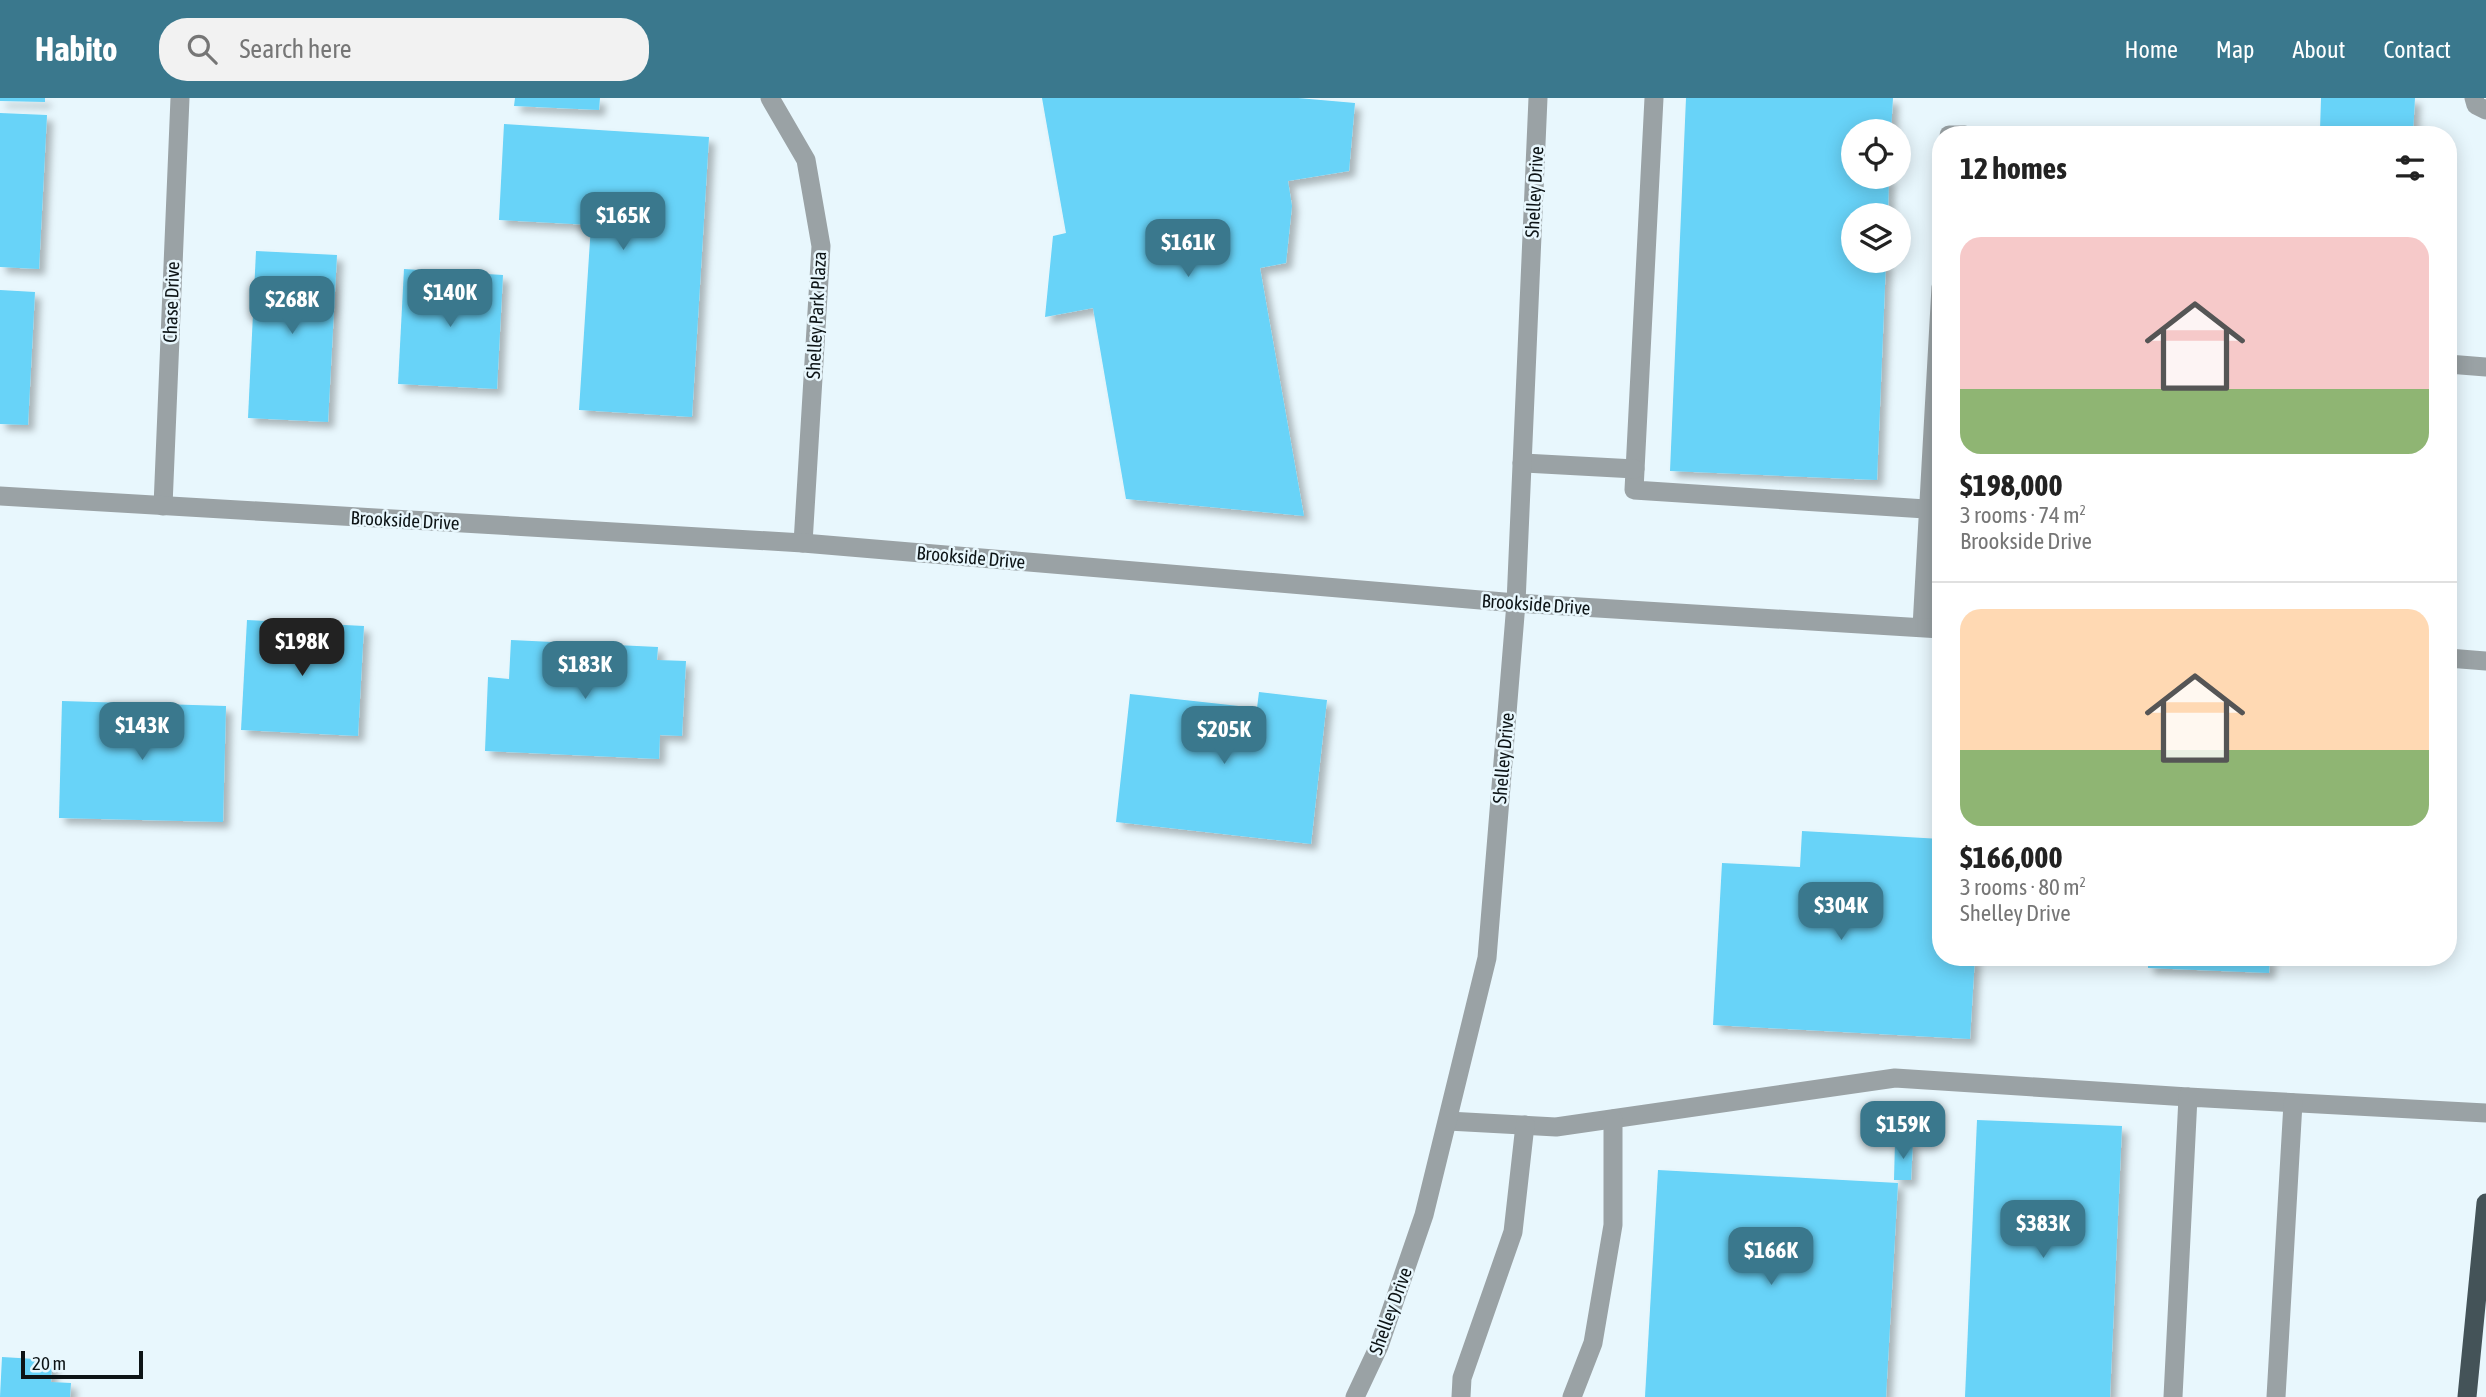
<!DOCTYPE html>
<html lang="en">
<head>
<meta charset="utf-8">
<style>
  body { margin:0; font-family:"Asap Condensed",sans-serif; background:#f2f2f2; color:#222; height:100vh; display:flex; flex-direction:column; font-size:26px; white-space:nowrap }
  * { box-sizing:border-box; margin:0 }
  p { font-size:23px; color:#767676 }
  .icon { flex:none; width:38px; height:38px; fill:none; stroke:currentColor; stroke-width:2; stroke-linecap:round; stroke-linejoin:round }
  .map { position:relative; flex:1; overflow:hidden }
  .side { position:absolute; left:1932px; top:28px; width:525px; height:840px; display:flex; flex-direction:column; background:#fff; border-radius:28px; box-shadow:0 4px 18px #0003 }
  .side>* { flex:none }
  .controls { position:absolute; left:1841px; top:21px; display:grid; gap:14px }
  .controls a { display:grid; place-items:center; width:70px; height:70px; border-radius:50%; background:#fff; box-shadow:0 4px 18px #0003; font-size:35px }
  .scale { position:absolute; left:21px; bottom:18px; width:122px; box-sizing:border-box; padding-left:7px; border:4px solid #0d1416; border-top:0; font-size:19px; line-height:24px; white-space:nowrap; color:#0d1416; -webkit-text-stroke:5px #e8f7fd; paint-order:stroke }
  .price { position:absolute; translate:-50% -60px; padding:0 16px; border-radius:14px; background:#3a788d; color:#fff; font-size:23px; line-height:46px; filter:drop-shadow(0 2px 4px #0008) }
  .price::after { content:''; position:absolute; left:50%; top:42px; width:21px; height:16px; margin-left:-10px; background:inherit; clip-path:polygon(0 0,100% 0,50% 100%) }
  .price.active { background:#222; color:#fff }
  ul { padding:0; list-style:none }
  li { display:grid; align-content:center; gap:14px; height:371px; padding:0 28px }
  li+li { border-top:2px solid #e0e0e0 }
  li span { display:grid; place-items:center; height:217px; border-radius:21px; color:#555 }
  li>.icon { margin-inline-start:auto }
  span .icon { width:126px; height:126px; fill:#fffc; stroke-width:1 }
  li b { font-size:30px }
  h2 { display:flex; justify-content:space-between; align-items:center; height:84px; padding:0 28px; font-size:30px }
  header { display:flex; align-items:center; gap:42px; box-sizing:border-box; height:98px; padding:0 35px; background:#3a788d; color:#fff }
  header strong { font-size:33px }
  nav { display:flex; gap:38px; margin-inline-start:auto; font-size:24px }
  .search { width:490px; height:63px; background:#f2f2f2; display:flex; align-items:center; gap:18px; box-sizing:border-box; padding:0 24px; border-radius:28px; color:#767676; font-size:26px }
  .map>svg:first-child { display:block }
  .building { fill:#67d3f8; filter:url(#shadow) }
  .lines { fill:none; stroke-linecap:round; stroke-linejoin:round }
  .service { stroke:#9aa2a5; stroke-width:19 }
  .minor { stroke:#9aa2a5; stroke-width:19 }
  .tertiary { stroke:#9aa2a5; stroke-width:19 }
  .trunk { stroke:#445358; stroke-width:19 }
  .labels { text-anchor:middle; dominant-baseline:central; stroke-width:5; stroke-linejoin:round; paint-order:stroke }
  .street-label { font-size:19px; fill:#0d1416; stroke:#e8f7fd }
</style>
</head>
<body>
<header>
<strong>Habito</strong>
<div class="search"><svg class="icon" aria-label="search" viewBox="0 0 24 24"><circle cx="10" cy="10" r="6"/><path d="M15 15l6 6"/></svg>Search here</div>
<nav><a>Home</a><a>Map</a><a>About</a><a>Contact</a></nav>
</header>
<div class="map">
<svg width="2486" height="1299" viewBox="0 0 2486 1299">
  <defs>
    <filter id="shadow"><feDropShadow dx="6" dy="6" stdDeviation="3.5" flood-color="#0004"/></filter>
  </defs>
  <rect width="100%" height="100%" fill="#e8f7fd"/>
  <g class="building">
    <path d="M0,0H45V4L0,3Z"/>
    <path d="M515,0H600L599,12L514,8Z"/>
    <path d="M1042,0H1298L1355,5L1349,73L1288,83L1292,108L1286,165L1260,170L1304,418L1126,401L1093,210L1045,219L1053,138L1066,135Z"/>
    <path d="M1686,0H1893L1891,33H1853V79H1889L1888,117H1853V163H1886L1877,382L1670,373Z"/>
    <path d="M2321,0H2415L2413,35L2320,33Z"/>
    <path d="M0,15L47,17L39,171L0,169Z"/>
    <path d="M504,26L709,39L692,319L579,312L591,127L499,122Z"/>
    <path d="M256,153L337,157L328,324L248,320Z"/>
    <path d="M404,171L503,177L497,291L398,286Z"/>
    <path d="M0,192L35,194L28,327L0,326Z"/>
    <path d="M247,522L364,528L358,638L241,632Z"/>
    <path d="M511,542L658,549L657,562L686,563L682,638L660,637L659,661L485,653L488,579L509,581Z"/>
    <path d="M1259,594L1327,602L1311,746L1116,724L1130,596L1257,610Z"/>
    <path d="M62,603L226,608L223,724L59,720Z"/>
    <path d="M1802,733L1941,741V859H1975L1970,941L1713,927L1722,765L1800,769Z"/>
    <path d="M2148,859H2270L2269,875L2148,870Z"/>
    <path d="M1977,1022L2122,1028L2110,1299H1965Z"/>
    <path d="M1895,1043L1913,1044L1911,1082H1894Z"/>
    <path d="M1658,1072L1898,1085L1886,1299H1645Z"/>
    <path d="M2,1259L52,1262L51,1284L71,1285L70,1299H0Z"/>
  </g>
  <g class="lines">
    <g class="service">
      <path d="M1654,0L1634,392L1941,412"/>
      <path d="M2474,0L2476,7L2486,12"/>
      <path d="M1949,37H1965"/>
      <path d="M2448,266L2486,269"/>
      <path d="M1522,365L1635,371"/>
      <path d="M1922,529L1941,189"/>
      <path d="M1448,1023L1556,1029L1895,980L2188,999"/>
      <path d="M1461,1299L1462,1280L1513,1134L1525,1027"/>
      <path d="M1572,1299L1593,1245L1613,1127V1021"/>
      <path d="M2173,1299L2188,999L2486,1015"/>
      <path d="M2276,1299L2293,1005"/>
    </g>
    <g class="minor">
      <path d="M770,0L806,62L821,148L803,445"/>
      <path d="M163,408L180,0"/>
      <path d="M1355,1299L1379,1248L1424,1117L1487,860L1516,505L1538,0"/>
    </g>
    <g class="tertiary">
      <path d="M0,398L803,445L1516,505L1941,531"/>
      <path d="M2448,560L2486,563"/>
    </g>
    <path class="trunk" d="M2467,1299L2486,1105"/>
  </g>
  <g class="labels">
    <g class="street-label">
      <text transform="translate(1534 94) rotate(-87)">Shelley Drive</text>
      <text transform="translate(171 204) rotate(-88)">Chase Drive</text>
      <text transform="translate(816 217) rotate(-87)">Shelley Park Plaza</text>
      <text transform="translate(405 422) rotate(3)">Brookside Drive</text>
      <text transform="translate(971 459) rotate(5)">Brookside Drive</text>
      <text transform="translate(1536 506) rotate(4)">Brookside Drive</text>
      <text transform="translate(1503 660) rotate(-85)">Shelley Drive</text>
      <text transform="translate(1390 1213) rotate(-70)">Shelley Drive</text>
    </g>
  </g>
</svg>
<div class="controls">
<a><svg class="icon" aria-label="locate" viewBox="0 0 24 24"><circle cx="12" cy="12" r="6"/><path d="M12 2v4M12 18v4M2 12h4M18 12h4"/></svg></a>
<a><svg class="icon" aria-label="layers" viewBox="0 0 24 24"><path d="M12 4l9 5-9 5-9-5zM3 14l9 5 9-5"/></svg></a>
</div>
<div class="scale">20 m</div>
<b class="price" style="left:623px;top:154px">$165K</b>
<b class="price" style="left:1188px;top:181px">$161K</b>
<b class="price" style="left:450px;top:231px">$140K</b>
<b class="price" style="left:292px;top:238px">$268K</b>
<b class="price active" style="left:302px;top:580px">$198K</b>
<b class="price" style="left:585px;top:603px">$183K</b>
<b class="price" style="left:142px;top:664px">$143K</b>
<b class="price" style="left:1224px;top:668px">$205K</b>
<b class="price" style="left:1841px;top:844px">$304K</b>
<b class="price" style="left:1903px;top:1063px">$159K</b>
<b class="price" style="left:2043px;top:1162px">$383K</b>
<b class="price" style="left:1771px;top:1189px">$166K</b>
<section class="side">
<h2>12 homes<svg class="icon" aria-label="filters" viewBox="0 0 24 24"><path d="M4 7h16M4 17h16"/><circle cx="9" cy="7" r="2"/><circle cx="15" cy="17" r="2"/></svg></h2>
<ul>
<li><span style="background:linear-gradient(#f6c9c9 70%,#8fb573 0)"><svg class="icon" aria-label="home" viewBox="0 0 24 24"><path d="M3 11l9-7 9 7M6 9v11h12V9"/></svg></span><div><b>$198,000</b><p>3 rooms · 74 m²</p><p>Brookside Drive</p></div></li>
<li><span style="background:linear-gradient(#ffd9b3 65%,#8fb573 0)"><svg class="icon" aria-label="home" viewBox="0 0 24 24"><path d="M3 11l9-7 9 7M6 9v11h12V9"/></svg></span><div><b>$166,000</b><p>3 rooms · 80 m²</p><p>Shelley Drive</p></div></li>
</ul>
</section>
</div>
</body>
</html>
